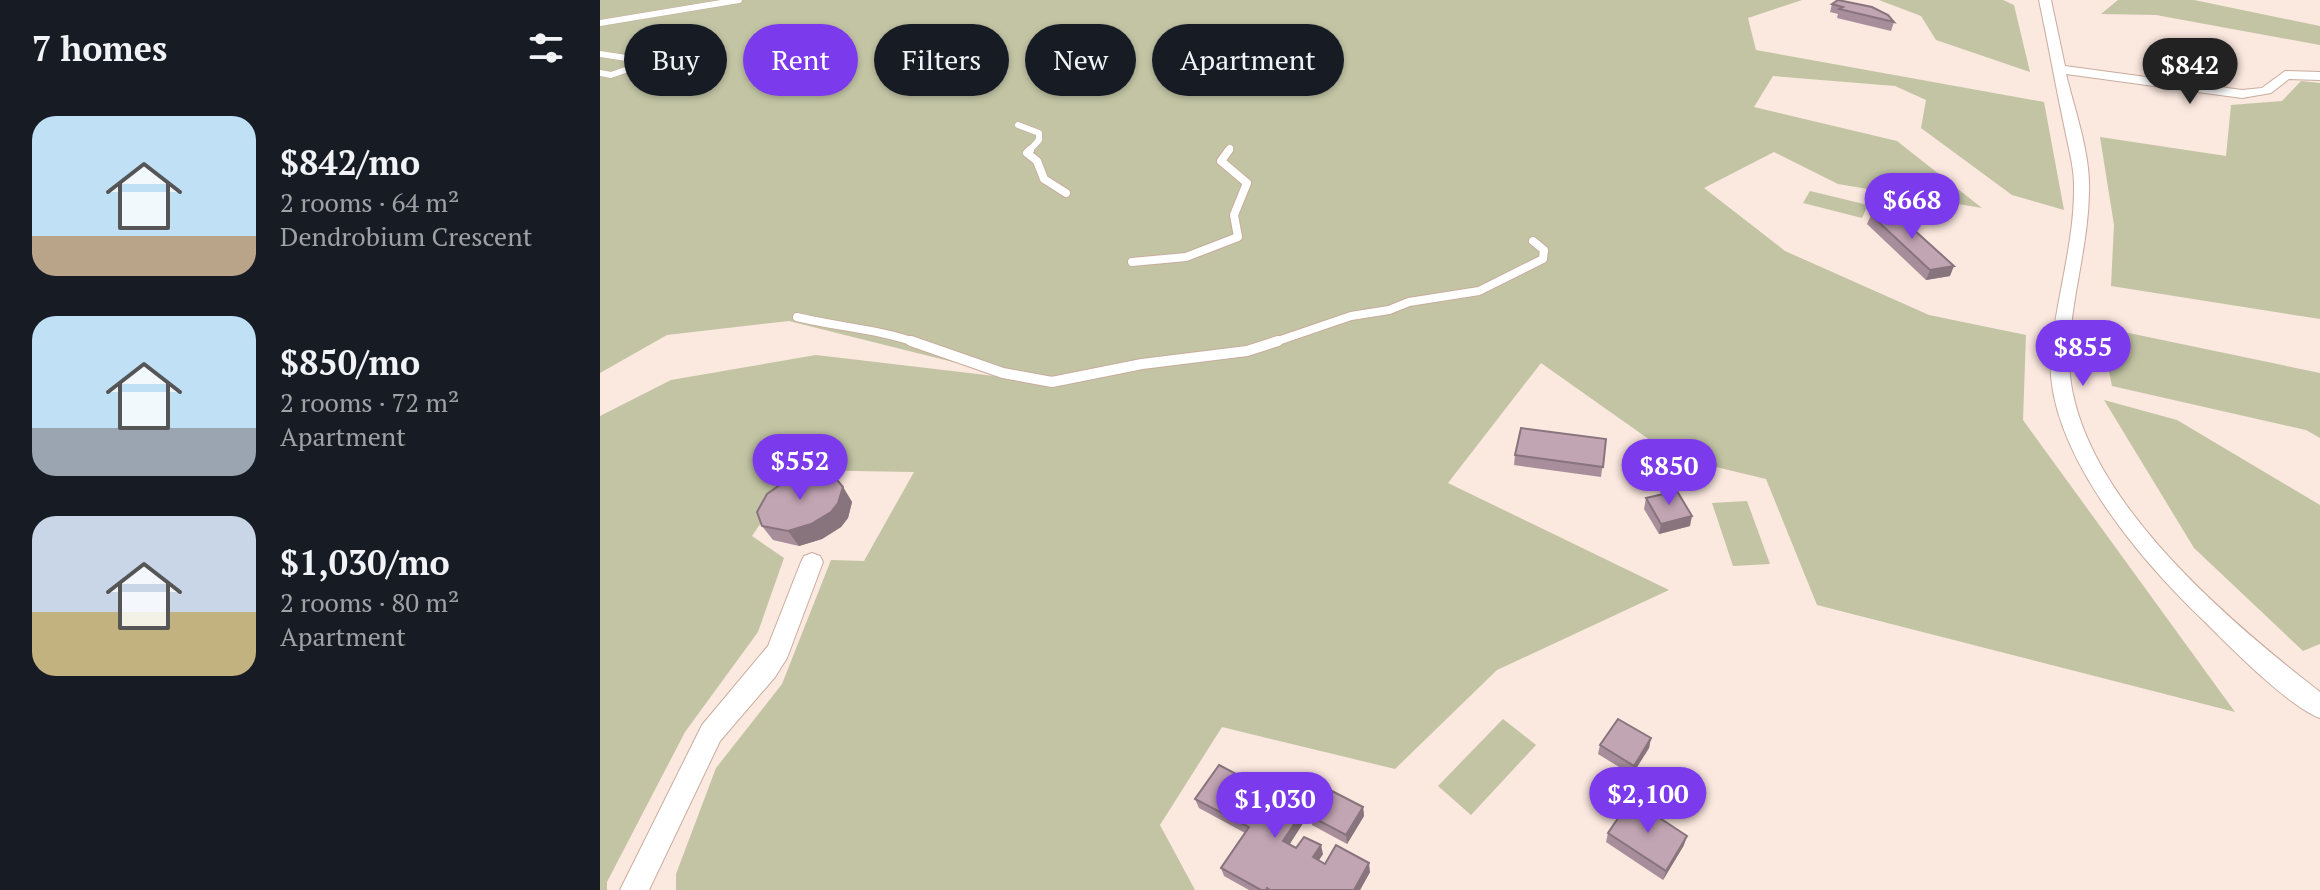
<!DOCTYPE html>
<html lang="en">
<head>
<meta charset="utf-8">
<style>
  body { margin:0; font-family:"PT Serif",serif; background:#20242c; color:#f1f3f6; height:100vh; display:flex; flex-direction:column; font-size:30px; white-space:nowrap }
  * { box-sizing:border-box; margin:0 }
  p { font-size:26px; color:#9ea1a6 }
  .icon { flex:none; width:44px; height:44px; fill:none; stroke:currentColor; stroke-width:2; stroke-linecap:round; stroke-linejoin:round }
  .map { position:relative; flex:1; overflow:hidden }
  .sheet { display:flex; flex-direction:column; background:#171b24; width:600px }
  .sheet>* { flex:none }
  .top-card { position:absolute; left:24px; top:24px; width:760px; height:72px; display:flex; gap:16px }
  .price { position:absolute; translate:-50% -68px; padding:0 18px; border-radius:28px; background:#7c3aed; color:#fff; font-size:26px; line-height:52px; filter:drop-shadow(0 2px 4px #0008) }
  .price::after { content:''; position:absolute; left:50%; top:48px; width:24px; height:18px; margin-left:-12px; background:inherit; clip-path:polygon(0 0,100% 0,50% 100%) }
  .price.selected { background:#222; color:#fff }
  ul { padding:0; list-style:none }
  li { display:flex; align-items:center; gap:24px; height:200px; padding:0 32px }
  li span { display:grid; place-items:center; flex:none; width:224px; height:160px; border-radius:24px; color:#555 }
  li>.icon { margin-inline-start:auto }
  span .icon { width:96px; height:96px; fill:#fffc; stroke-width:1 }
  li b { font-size:34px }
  h2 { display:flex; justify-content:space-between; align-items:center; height:96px; padding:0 32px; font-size:34px }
  .tag { padding:0 28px; border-radius:36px; background:#171b24; box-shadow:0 2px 6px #0004; font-size:28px; line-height:72px }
  .tag.selected { background:#7c3aed; color:#fff }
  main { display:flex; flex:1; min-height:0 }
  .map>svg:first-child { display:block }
  .green { fill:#c2c4a4 }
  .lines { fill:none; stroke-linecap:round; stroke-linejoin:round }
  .service-far2-casing { stroke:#c9ac9d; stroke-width:7 }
  .service-far1-casing { stroke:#c9ac9d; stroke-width:10 }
  .service-casing { stroke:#c9ac9d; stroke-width:12 }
  .minor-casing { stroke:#c9ac9d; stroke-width:2 }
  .service-far2 { stroke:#fff; stroke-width:6 }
  .service-far1 { stroke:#fff; stroke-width:8 }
  .service { stroke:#fff; stroke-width:10 }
  .minor { fill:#fff; fill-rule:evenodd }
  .wall { fill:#a78e9a }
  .shaded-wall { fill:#88747d }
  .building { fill:#c2a5b3; stroke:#88747d; stroke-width:2 }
</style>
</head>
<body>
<main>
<section class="sheet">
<h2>7 homes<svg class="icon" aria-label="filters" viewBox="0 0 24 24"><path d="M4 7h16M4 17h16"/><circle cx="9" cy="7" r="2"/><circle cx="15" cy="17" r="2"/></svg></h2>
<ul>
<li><span style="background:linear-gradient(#bfe0f5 75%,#b9a48a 0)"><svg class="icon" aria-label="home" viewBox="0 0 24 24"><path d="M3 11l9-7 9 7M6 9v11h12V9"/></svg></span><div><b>$842/mo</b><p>2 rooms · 64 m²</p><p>Dendrobium Crescent</p></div></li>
<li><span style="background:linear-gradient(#bfe0f5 70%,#9aa5b1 0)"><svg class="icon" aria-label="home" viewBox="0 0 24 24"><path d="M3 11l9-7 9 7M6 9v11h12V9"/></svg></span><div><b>$850/mo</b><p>2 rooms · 72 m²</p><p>Apartment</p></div></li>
<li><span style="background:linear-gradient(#c9d6e8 60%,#c2b280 0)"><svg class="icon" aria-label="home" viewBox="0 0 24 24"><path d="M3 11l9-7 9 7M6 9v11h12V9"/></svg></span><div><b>$1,030/mo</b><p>2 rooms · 80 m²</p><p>Apartment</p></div></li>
</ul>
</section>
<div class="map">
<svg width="1720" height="890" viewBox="0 0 1720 890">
  <rect width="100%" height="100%" fill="#fbe8df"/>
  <g class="green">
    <path d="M0,0H1202L1148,18L1156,50L1444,102L1464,210L1412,195L1321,128L1326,100L1295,86L1173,76L1154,107L1297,141L1382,208L1238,184L1174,152L1104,188L1185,251L1329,315L1426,335L1423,420L1635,712L1217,605L1166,479L1074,457L941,363L848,483L1069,590L897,670L795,769L622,727L560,825L595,890H76V874L116,768L182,684L231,560L264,561L314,472L197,470L152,536L184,558L158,632L85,732L7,882V890H0V416L71,380L216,355L421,379L189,321L67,335L0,373Z"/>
    <path d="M1279,0H1403L1414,5L1430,72L1336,40L1321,16Z"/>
    <path d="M1518,0H1594L1720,26V45L1556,15L1501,14Z"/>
    <path d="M1701,81L1720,83V319L1511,286L1514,225L1500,137L1626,156L1631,105L1682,101Z"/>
    <path d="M1210,191L1268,205L1262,218L1203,203Z"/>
    <path d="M1500,327L1720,373V438L1706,430L1512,386Z"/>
    <path d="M1504,400L1577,420L1720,505V644L1703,651L1594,548Z"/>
    <path d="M1147,501L1170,564L1133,566L1112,503Z"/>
    <path d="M903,719L936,745L871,815L838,786Z"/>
  </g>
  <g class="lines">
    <g class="service-far2-casing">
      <g id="service-far2">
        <path d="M0,23L139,0"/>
        <path d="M0,54L33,59L31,68L11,75L0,73"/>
        <path d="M418,125L439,133V140L428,152"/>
        <path d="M627,152L630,148"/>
      </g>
    </g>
    <g class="service-far1-casing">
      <g id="service-far1">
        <path d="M430,150L427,153L437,161L444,179L466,193"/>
        <path d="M532,262L586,257L638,237L634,215L647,183L621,161L629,150"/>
        <path d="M197,317C237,327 279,329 317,343"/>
        <path d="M672,343L751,316L789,310L809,302L879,291L943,259L944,250L933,241"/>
      </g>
    </g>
    <g class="service-casing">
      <path id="service" d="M311,341L403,373L452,382L542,364L647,351L678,341"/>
    </g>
    <g class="minor-casing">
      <g id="minor">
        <path d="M1439,0H1451L1465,66L1642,90L1662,88L1685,71L1720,72V80L1689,79L1671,93L1642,98L1466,74C1475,111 1491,155 1489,193C1488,248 1470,302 1469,356C1468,487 1626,619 1720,692V718C1689,707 1629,646 1604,621C1540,560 1443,447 1451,353C1456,301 1474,242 1474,191C1475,169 1468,146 1464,125C1455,83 1448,42 1439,0Z"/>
        <path d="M212,553L220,556L223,562L187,658L175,677L120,741L49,890H20L102,725L168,646L201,562L204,556Z"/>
      </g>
    </g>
    <use href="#service-far2" class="service-far2"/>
    <use href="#service-far1" class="service-far1"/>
    <use href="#service" class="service"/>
    <use href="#minor" class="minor"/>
  </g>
  <g class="wall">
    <path d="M1232,4L1294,22L1291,31L1237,18L1238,14L1230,12Z"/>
    <path d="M1271,215L1350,276L1326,280L1267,224Z"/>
    <path d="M1006,439L1001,477L914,465L915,455Z"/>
    <path d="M243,487L252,502L248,518L241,527L222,539L199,546L173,540L162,526Z"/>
    <path d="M1046,498L1090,526L1059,534L1044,509Z"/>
    <path d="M1051,738L1049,748L1032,775L998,754L1000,745Z"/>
    <path d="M680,797L707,805L709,814L689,844L696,848L723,854L719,860L725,864L770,872L760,890H649L624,876L621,868L645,833L599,808L595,799Z"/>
    <path d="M763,807L764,816L747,844L712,825L710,816Z"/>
    <path d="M1008,833L1084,845L1063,880L1006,842Z"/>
  </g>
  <g class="shaded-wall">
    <path d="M1354,266L1350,276L1326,280L1330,270Z"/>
    <path d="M243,487L252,502L248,518L241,527L222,539L199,546L188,531Z"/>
    <path d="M1092,516L1090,526L1059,534L1061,524Z"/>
    <path d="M1051,738L1049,748L1032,775L1034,766Z"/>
    <path d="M707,805L709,814L686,850L683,841Z"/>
    <path d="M763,807L764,816L747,844L746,835Z"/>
    <path d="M1087,836L1084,845L1063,880L1066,871Z"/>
    <path d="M721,845L723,854L715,866L713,857Z"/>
    <path d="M769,863L770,872L760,890H754Z"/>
  </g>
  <g class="building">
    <path d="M1238,0L1272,7L1288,15L1294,22L1239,9L1243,7L1232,4Z"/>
    <path d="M1293,211L1354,266L1330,270L1271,215Z"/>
    <path d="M921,428L1006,439L1003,467L915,455Z"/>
    <path d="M212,473L233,475L243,487L238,503L231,512L211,524L188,531L162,526L157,512L167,494L187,480Z"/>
    <path d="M1077,491L1092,516L1061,524L1046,498Z"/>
    <path d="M1018,719L1051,738L1034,766L1000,745Z"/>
    <path d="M619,765L680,797L683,793L707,805L683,841L696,848L704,837L721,845L713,857L725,864L736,845L769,863L754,890H670L667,888L666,890H661L621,868L649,827L595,799Z"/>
    <path d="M728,789L763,807L746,835L710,816Z"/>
    <path d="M1031,799L1087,836L1066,871L1008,833Z"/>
  </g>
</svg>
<b class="price selected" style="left:1590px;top:106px">$842</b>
<b class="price" style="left:1312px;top:241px">$668</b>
<b class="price" style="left:1483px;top:388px">$855</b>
<b class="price" style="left:200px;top:502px">$552</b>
<b class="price" style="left:1069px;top:507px">$850</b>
<b class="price" style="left:1048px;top:835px">$2,100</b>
<b class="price" style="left:675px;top:840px">$1,030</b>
<div class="top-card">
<a class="tag">Buy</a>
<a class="tag selected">Rent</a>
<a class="tag">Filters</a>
<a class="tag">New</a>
<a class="tag">Apartment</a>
</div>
</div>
</main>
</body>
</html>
